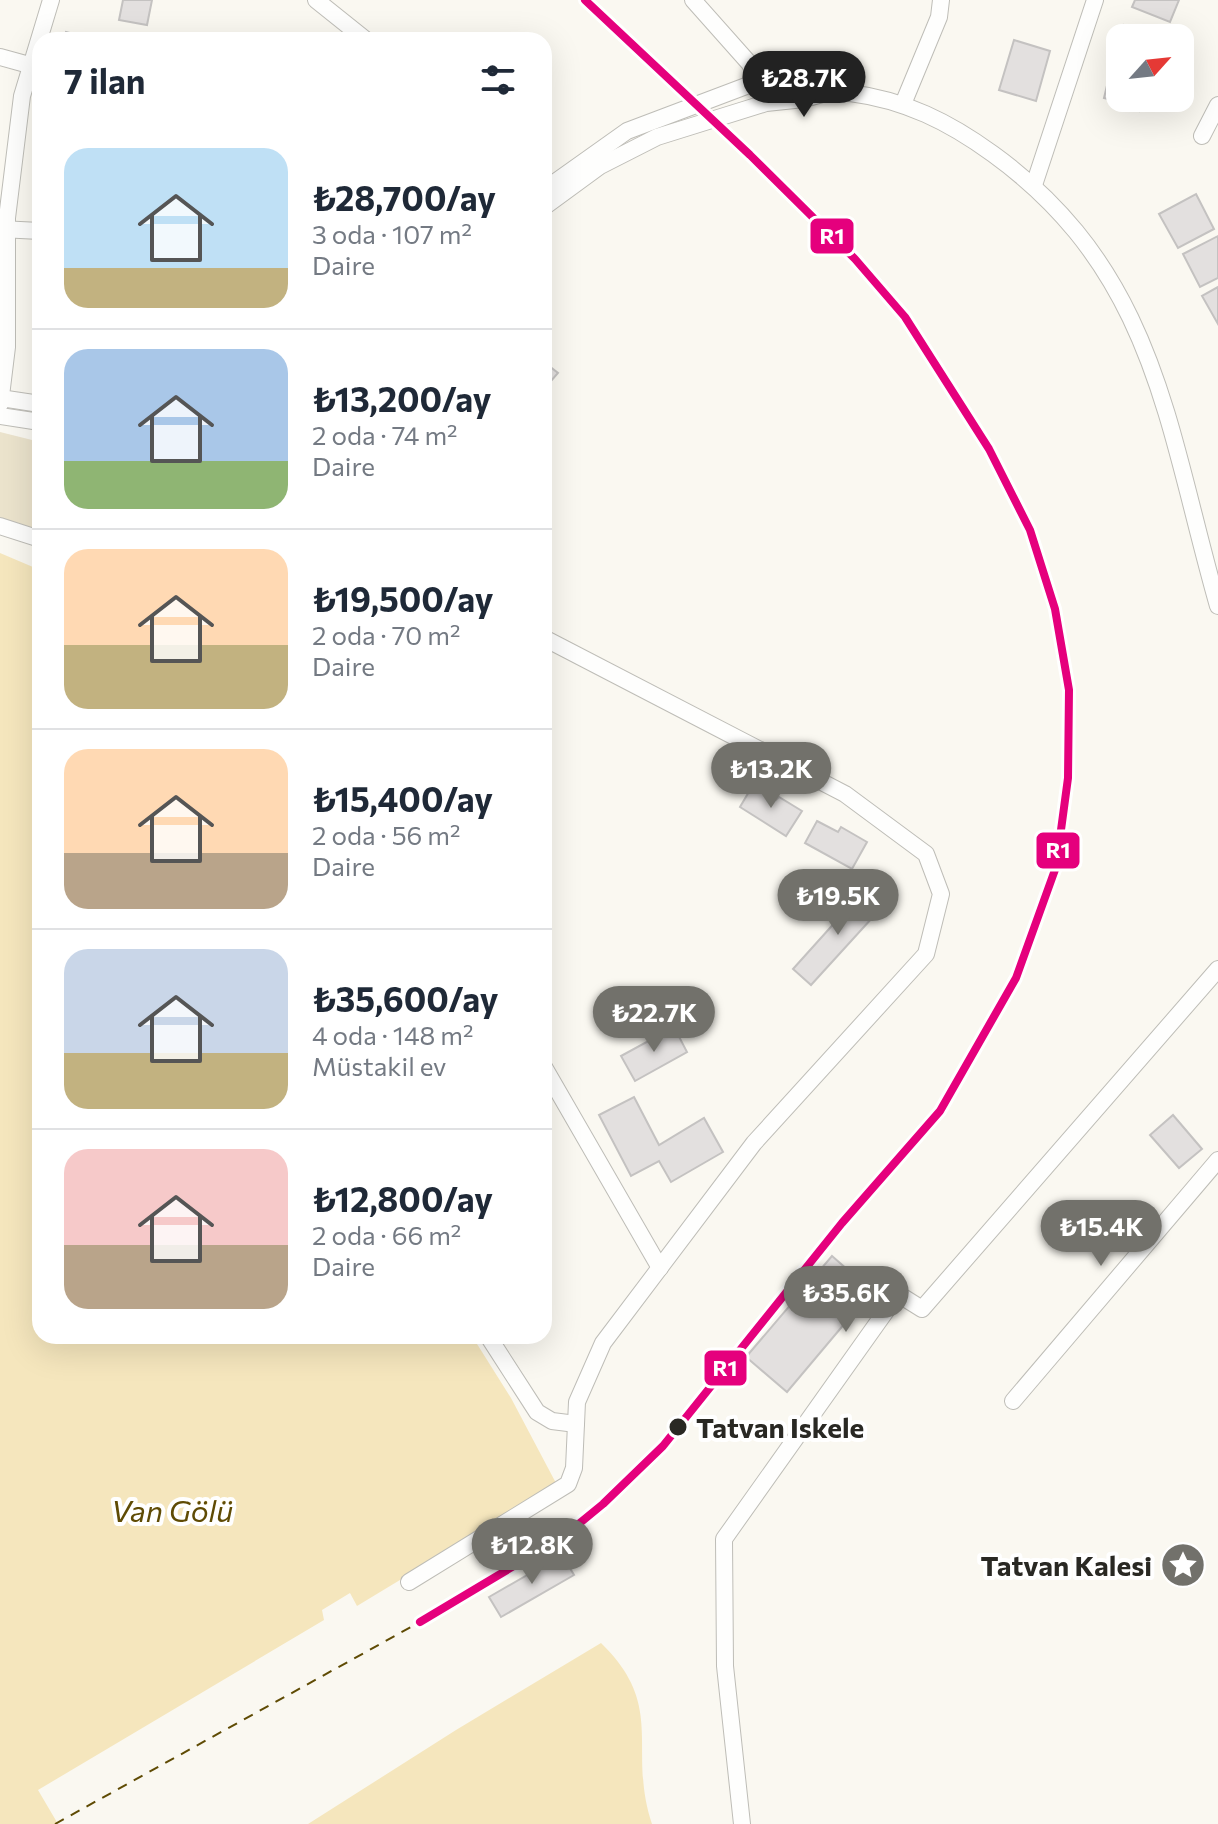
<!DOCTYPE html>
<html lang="tr">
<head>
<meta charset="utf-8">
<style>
  body { margin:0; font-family:Commissioner,sans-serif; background:#f2f2f3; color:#1f2937; height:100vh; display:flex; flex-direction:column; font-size:30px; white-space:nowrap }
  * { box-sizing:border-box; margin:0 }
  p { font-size:26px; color:#747a83 }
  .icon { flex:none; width:44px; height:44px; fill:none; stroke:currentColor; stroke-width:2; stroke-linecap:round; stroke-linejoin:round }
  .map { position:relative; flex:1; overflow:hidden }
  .details { position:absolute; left:32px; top:32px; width:520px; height:1312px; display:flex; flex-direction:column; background:#fff; border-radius:24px; box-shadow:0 8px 32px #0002 }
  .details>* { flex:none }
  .needle { width:52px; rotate:63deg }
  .controls { position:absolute; left:1106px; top:24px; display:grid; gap:16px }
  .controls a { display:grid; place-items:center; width:88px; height:88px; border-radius:16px; background:#fff; box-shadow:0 8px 32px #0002; font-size:40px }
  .price { position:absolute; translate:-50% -68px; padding:0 18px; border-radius:28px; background:#72716b; color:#fff; font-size:26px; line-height:52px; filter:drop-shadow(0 2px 4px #0008) }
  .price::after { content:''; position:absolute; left:50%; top:48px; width:24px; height:18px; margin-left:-12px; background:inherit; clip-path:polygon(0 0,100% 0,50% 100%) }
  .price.active { background:#222; color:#fff }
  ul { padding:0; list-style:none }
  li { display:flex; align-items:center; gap:24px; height:200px; padding:0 32px }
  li+li { border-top:2px solid #e0e1e3 }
  li span { display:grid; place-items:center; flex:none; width:224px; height:160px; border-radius:24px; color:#555 }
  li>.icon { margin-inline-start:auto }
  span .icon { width:96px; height:96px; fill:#fffc; stroke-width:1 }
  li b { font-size:34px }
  h2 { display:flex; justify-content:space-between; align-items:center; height:96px; padding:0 32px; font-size:34px }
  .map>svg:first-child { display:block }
  .green { fill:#ebe3cc }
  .water { fill:#f5e6bd }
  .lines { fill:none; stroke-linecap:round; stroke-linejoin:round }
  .ferry { stroke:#5f4b04; stroke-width:2; stroke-dasharray:10 8; stroke-linecap:butt }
  .building { fill:#e3e0df; stroke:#c4c2c1; stroke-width:2 }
  .minor-casing { stroke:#bebdb7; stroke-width:18 }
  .minor { stroke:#fefefd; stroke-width:16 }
  .rail-1-casing { stroke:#fff; stroke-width:14 }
  .rail-1 { stroke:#e5007d; stroke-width:8 }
  .stop-dot { fill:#292823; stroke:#fff; stroke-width:3 }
  .labels { text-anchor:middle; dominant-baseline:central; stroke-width:8; stroke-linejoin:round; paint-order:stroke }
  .stop-label { font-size:28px; font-weight:bold; fill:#292823; stroke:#fff; text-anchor:start }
  .poi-label { font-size:28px; font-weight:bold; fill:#292823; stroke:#fff; text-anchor:end }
  .water-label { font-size:30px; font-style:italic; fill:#5f4b04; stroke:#fff }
  .line-badge { stroke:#fff; stroke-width:3 }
  .badge-label { font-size:22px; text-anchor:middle; font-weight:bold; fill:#fff }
</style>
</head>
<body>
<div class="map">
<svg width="1218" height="1824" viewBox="0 0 1218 1824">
  <rect width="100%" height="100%" fill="#faf8f1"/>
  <path class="green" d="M0,432L40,442V539L0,526Z"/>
  <g class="water">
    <path d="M0,553L40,570V1336H472L511,1398L557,1485L357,1606L350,1593L322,1610L324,1620L38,1790L58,1824H0Z"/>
    <path d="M601,1643C667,1707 627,1750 652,1824H308L456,1730Z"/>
  </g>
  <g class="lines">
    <path class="ferry" d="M55,1824L420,1622"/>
  </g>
  <g class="building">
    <path d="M123,0H152L147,25L119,20Z"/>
    <path d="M1135,0H1179L1170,22L1132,7Z"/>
    <path d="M1124,25L1164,38H1120V53L1115,51Z"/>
    <path d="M66,32L96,40H64Z"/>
    <path d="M1014,40L1050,51L1036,101L999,90Z"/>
    <path d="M1110,73L1120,76V98H1142L1139,111L1111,105L1112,100L1104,98Z"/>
    <path d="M1196,194L1214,229L1178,248L1159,214Z"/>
    <path d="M1218,236V278L1200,287L1183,254Z"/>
    <path d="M1218,287V324L1202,296Z"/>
    <path d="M544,362L558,373L544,389Z"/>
    <path d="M753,785L776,800L779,797L802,811L786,836L740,807Z"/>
    <path d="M817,821L838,832L841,827L867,842L852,869L805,843Z"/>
    <path d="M865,889L883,906L811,985L793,969Z"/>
    <path d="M674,1027L687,1052L635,1081L621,1056Z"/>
    <path d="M634,1097L659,1145L704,1118L723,1152L671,1182L659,1161L631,1176L599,1115Z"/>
    <path d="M1173,1115L1202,1149L1179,1168L1150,1135Z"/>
    <path d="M832,1256L872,1291L787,1392L746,1357Z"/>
    <path d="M562,1555L574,1575L501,1617L489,1597Z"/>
  </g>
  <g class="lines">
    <g class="minor-casing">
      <g id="minor">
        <path d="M316,0L366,40"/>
        <path d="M693,0L749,63L761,82"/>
        <path d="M0,57L40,68"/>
        <path d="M903,104L939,17L941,0"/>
        <path d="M1202,136L1218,105"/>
        <path d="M1034,185L1095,0"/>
        <path d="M544,190L627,131L754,83C770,80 787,77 803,81C819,85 833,91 850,93C905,100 949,122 993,154C1156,272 1167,428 1218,606"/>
        <path d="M544,207L600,166L657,137L766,103L804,99L833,91"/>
        <path d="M0,229L40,231"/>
        <path d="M0,398L40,404"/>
        <path d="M0,404L7,347V218L22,96L51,0"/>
        <path d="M0,416L40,422"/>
        <path d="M0,526L40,539"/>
        <path d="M544,1067L660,1268"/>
        <path d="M488,1336L537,1412L552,1421L576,1424"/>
        <path d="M1013,1401L1218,1160"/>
        <path d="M409,1582L568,1484L574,1468L577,1402L603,1343L754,1143L926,954L941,894L926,854L845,794L544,638"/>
        <path d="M742,1824L725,1666L724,1539L898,1294L922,1309L1218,969"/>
      </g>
    </g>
    <use href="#minor" class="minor"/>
    <g class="rail-1-casing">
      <path id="rail-1" d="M420,1622L564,1536L603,1504L663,1446L842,1223L940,1111L1016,978L1056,867L1068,778L1069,690L1055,609L1030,530L989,449L905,317L855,259L750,155L585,0"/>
    </g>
    <use href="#rail-1" class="rail-1"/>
  </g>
  <defs>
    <g id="sight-disc" transform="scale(2.3)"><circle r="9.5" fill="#72716b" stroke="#fff"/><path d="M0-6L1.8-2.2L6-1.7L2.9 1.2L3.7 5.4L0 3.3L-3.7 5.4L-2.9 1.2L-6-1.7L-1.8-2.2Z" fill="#fff"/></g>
  </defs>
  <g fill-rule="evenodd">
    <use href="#sight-disc" x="1183" y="1565"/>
  </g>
  <circle class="stop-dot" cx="678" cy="1427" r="10"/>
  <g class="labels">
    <g class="stop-label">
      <text x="696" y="1427">Tatvan Iskele</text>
    </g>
    <g class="poi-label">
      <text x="1152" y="1565">Tatvan Kalesi</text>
    </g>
    <g class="water-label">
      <text x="172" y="1509">Van Gölü</text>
    </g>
  </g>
  <g class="line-badge">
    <rect x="809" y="217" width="46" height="38" rx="8" fill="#e5007d"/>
    <rect x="1035" y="831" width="46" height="39" rx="8" fill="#e5007d"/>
    <rect x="703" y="1349" width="45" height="38" rx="8" fill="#e5007d"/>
  </g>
  <g class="badge-label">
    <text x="832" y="244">R1</text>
    <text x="1058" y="858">R1</text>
    <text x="725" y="1376">R1</text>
  </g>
</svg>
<div class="controls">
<a><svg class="needle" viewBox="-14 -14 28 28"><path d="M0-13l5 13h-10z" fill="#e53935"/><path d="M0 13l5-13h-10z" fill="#747a83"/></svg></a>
</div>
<b class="price active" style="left:804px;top:119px">₺28.7K</b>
<b class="price" style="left:771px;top:810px">₺13.2K</b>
<b class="price" style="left:838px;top:937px">₺19.5K</b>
<b class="price" style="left:654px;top:1054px">₺22.7K</b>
<b class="price" style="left:1101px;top:1268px">₺15.4K</b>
<b class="price" style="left:846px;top:1334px">₺35.6K</b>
<b class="price" style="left:532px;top:1586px">₺12.8K</b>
<section class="details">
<h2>7 ilan<svg class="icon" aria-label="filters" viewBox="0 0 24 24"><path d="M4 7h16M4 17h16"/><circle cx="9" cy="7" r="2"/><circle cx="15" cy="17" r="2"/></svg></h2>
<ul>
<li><span style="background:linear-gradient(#bfe0f5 75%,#c2b280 0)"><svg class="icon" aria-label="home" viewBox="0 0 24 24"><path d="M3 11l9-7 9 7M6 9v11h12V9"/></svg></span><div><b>₺28,700/ay</b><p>3 oda · 107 m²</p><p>Daire</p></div></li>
<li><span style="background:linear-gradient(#a9c7e8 70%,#8fb573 0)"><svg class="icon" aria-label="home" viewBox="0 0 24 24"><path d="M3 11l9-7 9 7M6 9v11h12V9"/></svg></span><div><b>₺13,200/ay</b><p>2 oda · 74 m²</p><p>Daire</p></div></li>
<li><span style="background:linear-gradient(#ffd9b3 60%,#c2b280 0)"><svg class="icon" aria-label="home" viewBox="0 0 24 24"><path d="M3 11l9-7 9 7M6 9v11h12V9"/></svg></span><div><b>₺19,500/ay</b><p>2 oda · 70 m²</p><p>Daire</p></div></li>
<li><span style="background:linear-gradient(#ffd9b3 65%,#b9a48a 0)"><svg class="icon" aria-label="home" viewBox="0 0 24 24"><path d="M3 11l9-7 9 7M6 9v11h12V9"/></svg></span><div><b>₺15,400/ay</b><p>2 oda · 56 m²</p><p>Daire</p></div></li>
<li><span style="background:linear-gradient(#c9d6e8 65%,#c2b280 0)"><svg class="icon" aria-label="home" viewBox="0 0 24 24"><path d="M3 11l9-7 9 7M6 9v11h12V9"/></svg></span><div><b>₺35,600/ay</b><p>4 oda · 148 m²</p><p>Müstakil ev</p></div></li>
<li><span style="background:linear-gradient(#f6c9c9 60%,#b9a48a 0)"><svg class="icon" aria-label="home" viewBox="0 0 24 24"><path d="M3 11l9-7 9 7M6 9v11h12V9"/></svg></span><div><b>₺12,800/ay</b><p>2 oda · 66 m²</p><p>Daire</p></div></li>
</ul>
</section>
</div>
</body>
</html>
